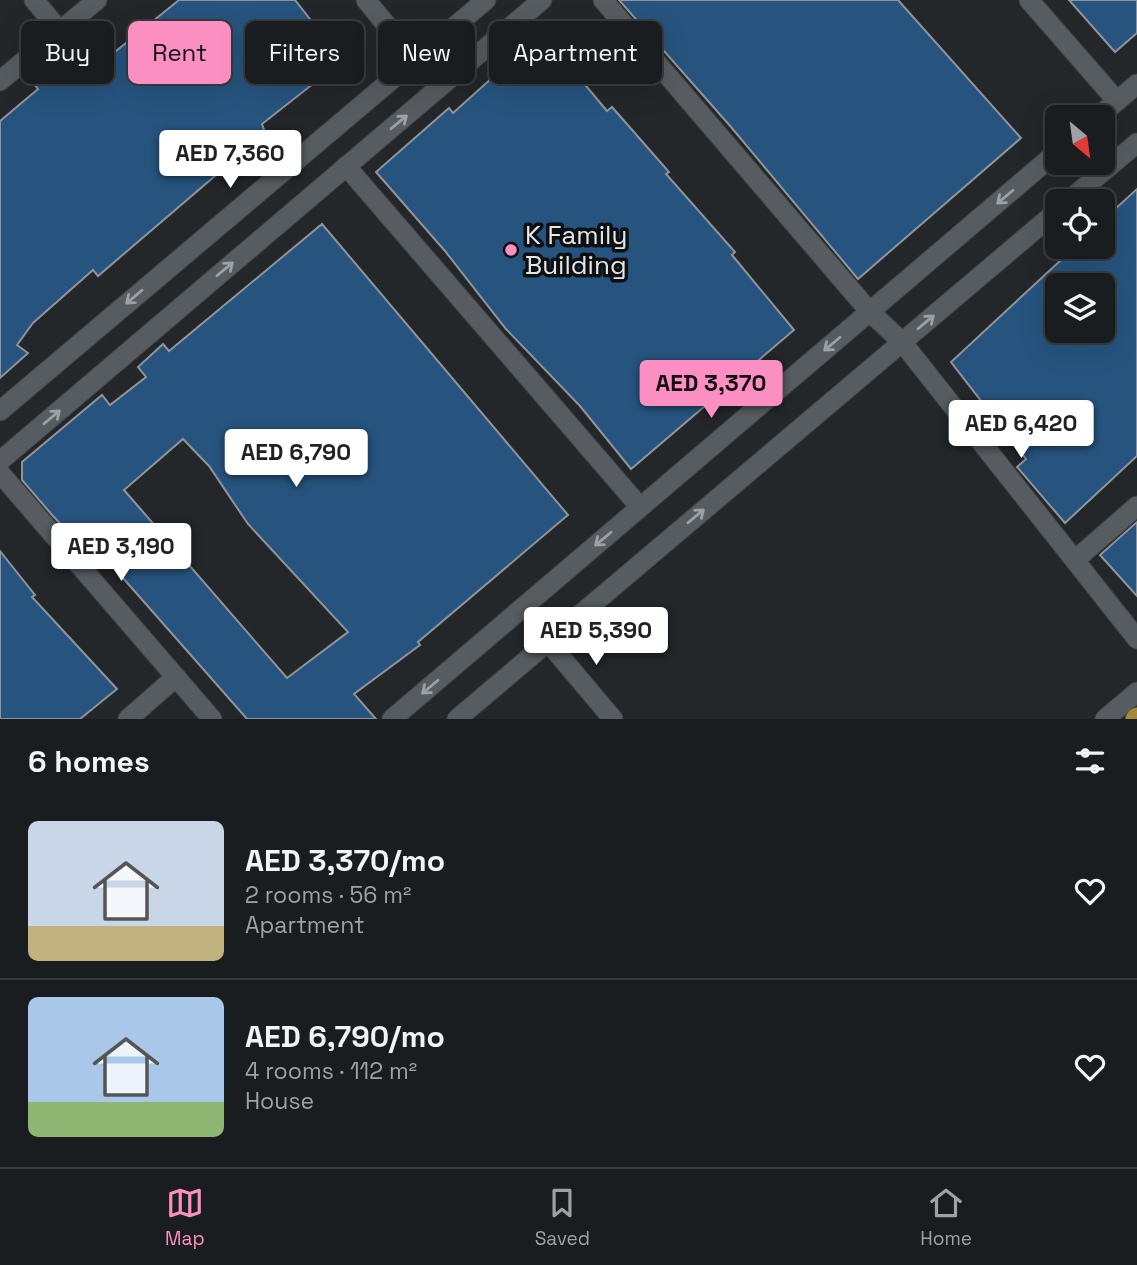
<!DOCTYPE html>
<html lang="en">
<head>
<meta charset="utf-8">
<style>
  body { margin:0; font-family:"Space Grotesk",sans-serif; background:#272a2d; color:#f1f3f6; height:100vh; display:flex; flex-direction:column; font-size:26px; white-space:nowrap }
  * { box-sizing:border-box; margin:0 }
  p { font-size:23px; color:#9fa2a5 }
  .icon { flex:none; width:38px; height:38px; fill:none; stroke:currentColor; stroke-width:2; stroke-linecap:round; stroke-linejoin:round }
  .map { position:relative; height:719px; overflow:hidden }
  .details { display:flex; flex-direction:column; background:#1a1d20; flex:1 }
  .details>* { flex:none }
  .hud { position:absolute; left:21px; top:21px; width:700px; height:63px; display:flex; gap:14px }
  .needle { width:46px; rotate:151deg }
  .controls { position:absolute; left:1045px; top:105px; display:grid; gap:14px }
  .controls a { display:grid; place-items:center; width:70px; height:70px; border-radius:10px; background:#1a1d20; box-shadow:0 7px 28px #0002,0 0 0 2px #383b3e; font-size:35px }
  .price { position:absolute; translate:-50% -60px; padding:0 16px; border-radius:7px; background:#fff; color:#222; font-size:23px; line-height:46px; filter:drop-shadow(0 2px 4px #0008) }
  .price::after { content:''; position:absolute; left:50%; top:42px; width:21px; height:16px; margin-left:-10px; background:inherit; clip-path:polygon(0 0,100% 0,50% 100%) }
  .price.active { background:#fc8fc1; color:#111 }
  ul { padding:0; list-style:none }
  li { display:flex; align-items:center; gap:21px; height:175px; padding:0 28px }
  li+li { border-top:2px solid #383b3e }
  li span { display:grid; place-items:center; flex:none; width:196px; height:140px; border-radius:10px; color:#555 }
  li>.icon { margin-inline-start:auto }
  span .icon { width:84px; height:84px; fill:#fffc; stroke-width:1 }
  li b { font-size:30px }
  h2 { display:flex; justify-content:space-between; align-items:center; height:84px; padding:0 28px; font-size:30px }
  .tag { padding:0 24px; border-radius:10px; background:#1a1d20; box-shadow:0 7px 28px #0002,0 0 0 2px #383b3e; font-size:24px; line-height:63px }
  .tag.active { background:#fc8fc1; color:#111 }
  .dock { display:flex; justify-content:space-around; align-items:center; height:98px; border-top:2px solid #383b3e; background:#1a1d20; font-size:19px; color:#9fa2a5 }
  .dock a { display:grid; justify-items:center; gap:4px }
  .dock .active { color:#fc8fc1 }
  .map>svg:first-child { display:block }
  .building { fill:#26547e; stroke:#909499; stroke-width:2; fill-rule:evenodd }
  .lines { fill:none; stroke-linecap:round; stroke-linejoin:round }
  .minor-casing { stroke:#404346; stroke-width:21 }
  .tertiary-casing { stroke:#404346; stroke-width:21 }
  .primary-casing { stroke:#404346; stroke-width:21 }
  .minor { stroke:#575c60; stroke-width:19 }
  .tertiary { stroke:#575c60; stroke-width:19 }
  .primary { stroke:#a38938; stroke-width:19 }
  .oneway { stroke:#9ea1a4 }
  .poi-dot { fill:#fc8fc1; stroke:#0e0f11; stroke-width:2.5 }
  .labels { text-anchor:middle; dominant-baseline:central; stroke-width:7; stroke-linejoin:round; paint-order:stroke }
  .poi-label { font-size:26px; fill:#e4e6e9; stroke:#0e0f11; text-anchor:start }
</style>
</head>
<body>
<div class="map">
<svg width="1137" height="719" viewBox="0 0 1137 719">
  <rect width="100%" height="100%" fill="#23272a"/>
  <g class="building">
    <path d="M179,0H295L331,46L320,61L337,65L262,124L269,144L247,155L244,162L222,170L98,276L93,270L33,323L17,345L28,353L0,378V121L38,89L31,80L82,39L100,64Z"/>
    <path d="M619,0H898L1021,138L858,279L731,127Z"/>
    <path d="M1069,0H1137V33L1115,52Z"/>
    <path d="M542,33L607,111L612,107L669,172L666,174L735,252L732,255L794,330L631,469L580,406L506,329L445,251L376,172L449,108L453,113Z"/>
    <path d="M1137,189V456L1065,523L1017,467L1026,459L951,362L1075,247H1102V221ZM1057,285H1102V331H1057Z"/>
    <path d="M322,224L568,515L418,642L420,645L354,694L376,719H247L79,528L71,535L53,516L22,480V462L102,395L110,405L146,377L138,367L163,344L169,351ZM183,439L209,466L248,524L348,632L287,678L124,490Z"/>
    <path d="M1137,522V596L1100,555Z"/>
    <path d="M0,551L35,595L32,597L117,689L80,719H0Z"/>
  </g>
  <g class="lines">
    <g class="minor-casing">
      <g id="minor">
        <path d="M34,0L60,31"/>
        <path d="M366,0L415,60"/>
        <path d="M603,0L870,312L902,342L1137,639"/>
        <path d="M1029,0L1117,101"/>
        <path d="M0,81L97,0"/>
        <path d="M1098,117L1137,84"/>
        <path d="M346,166L640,507"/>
        <path d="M1068,201L1137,143"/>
        <path d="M0,411L486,0"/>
        <path d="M0,461L542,0"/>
        <path d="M0,473L212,719"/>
        <path d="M1075,560L1137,506"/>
        <path d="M548,642L613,719"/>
        <path d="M128,719L176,677"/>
        <path d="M392,719L1057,152"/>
        <path d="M457,719L1057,211"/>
      </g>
    </g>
    <g class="tertiary-casing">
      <path id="tertiary" d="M1105,719L1137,692"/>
    </g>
    <g class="primary-casing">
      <path id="primary" d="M1135,719L1137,717"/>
    </g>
    <use href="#minor" class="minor"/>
    <use href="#tertiary" class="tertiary"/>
    <use href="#primary" class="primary"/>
  </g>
  <defs><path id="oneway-shaft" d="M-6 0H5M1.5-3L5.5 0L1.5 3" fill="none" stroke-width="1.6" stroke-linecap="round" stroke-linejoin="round" transform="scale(1.75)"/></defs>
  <g class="oneway">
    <use href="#oneway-shaft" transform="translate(399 122) rotate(-40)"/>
    <use href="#oneway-shaft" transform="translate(1005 197) rotate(140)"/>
    <use href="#oneway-shaft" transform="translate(225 269) rotate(-40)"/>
    <use href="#oneway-shaft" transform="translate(134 297) rotate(140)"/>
    <use href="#oneway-shaft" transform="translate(926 322) rotate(-40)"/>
    <use href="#oneway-shaft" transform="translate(832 344) rotate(140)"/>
    <use href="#oneway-shaft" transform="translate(52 417) rotate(-40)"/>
    <use href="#oneway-shaft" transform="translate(696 516) rotate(-40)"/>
    <use href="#oneway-shaft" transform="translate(603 539) rotate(140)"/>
    <use href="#oneway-shaft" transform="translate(430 687) rotate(140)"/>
  </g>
  <circle class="poi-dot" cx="511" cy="250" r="7"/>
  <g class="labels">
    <g class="poi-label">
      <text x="525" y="235">K Family<tspan x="525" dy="30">Building</tspan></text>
    </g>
  </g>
</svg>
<div class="controls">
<a><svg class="needle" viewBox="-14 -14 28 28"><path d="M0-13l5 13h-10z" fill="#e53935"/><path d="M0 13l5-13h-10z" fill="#9fa2a5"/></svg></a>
<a><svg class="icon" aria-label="locate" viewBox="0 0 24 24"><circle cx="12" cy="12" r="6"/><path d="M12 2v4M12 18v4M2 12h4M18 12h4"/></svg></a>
<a><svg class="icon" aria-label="layers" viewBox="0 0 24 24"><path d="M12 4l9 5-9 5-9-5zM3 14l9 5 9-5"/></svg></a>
</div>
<b class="price" style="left:230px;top:190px">AED 7,360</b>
<b class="price active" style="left:711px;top:420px">AED 3,370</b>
<b class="price" style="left:1021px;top:460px">AED 6,420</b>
<b class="price" style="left:296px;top:489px">AED 6,790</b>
<b class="price" style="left:121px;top:583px">AED 3,190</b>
<b class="price" style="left:596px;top:667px">AED 5,390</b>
<div class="hud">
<a class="tag">Buy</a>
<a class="tag active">Rent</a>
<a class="tag">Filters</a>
<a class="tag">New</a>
<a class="tag">Apartment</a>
</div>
</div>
<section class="details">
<h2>6 homes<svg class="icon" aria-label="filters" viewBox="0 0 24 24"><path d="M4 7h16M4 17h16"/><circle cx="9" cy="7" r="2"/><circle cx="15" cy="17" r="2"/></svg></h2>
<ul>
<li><span style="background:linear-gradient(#c9d6e8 75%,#c2b280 0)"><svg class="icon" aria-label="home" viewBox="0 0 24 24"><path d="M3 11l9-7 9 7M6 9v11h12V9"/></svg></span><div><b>AED 3,370/mo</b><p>2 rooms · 56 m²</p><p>Apartment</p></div><svg class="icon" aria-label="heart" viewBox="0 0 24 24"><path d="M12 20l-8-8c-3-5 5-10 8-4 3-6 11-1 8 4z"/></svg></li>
<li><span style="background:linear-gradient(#a9c7e8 75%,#8fb573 0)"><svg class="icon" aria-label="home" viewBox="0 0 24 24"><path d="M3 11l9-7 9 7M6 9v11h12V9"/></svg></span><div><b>AED 6,790/mo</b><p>4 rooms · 112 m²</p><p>House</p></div><svg class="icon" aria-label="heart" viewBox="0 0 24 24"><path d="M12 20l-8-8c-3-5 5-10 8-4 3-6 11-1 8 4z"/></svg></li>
</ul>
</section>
<nav class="dock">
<a class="active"><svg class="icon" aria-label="map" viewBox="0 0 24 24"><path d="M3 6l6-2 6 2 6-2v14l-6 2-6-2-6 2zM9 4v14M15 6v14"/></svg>Map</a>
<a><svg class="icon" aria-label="saved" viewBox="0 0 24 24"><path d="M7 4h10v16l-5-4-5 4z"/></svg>Saved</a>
<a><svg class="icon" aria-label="home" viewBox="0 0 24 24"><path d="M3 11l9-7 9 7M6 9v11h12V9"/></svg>Home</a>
</nav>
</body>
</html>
